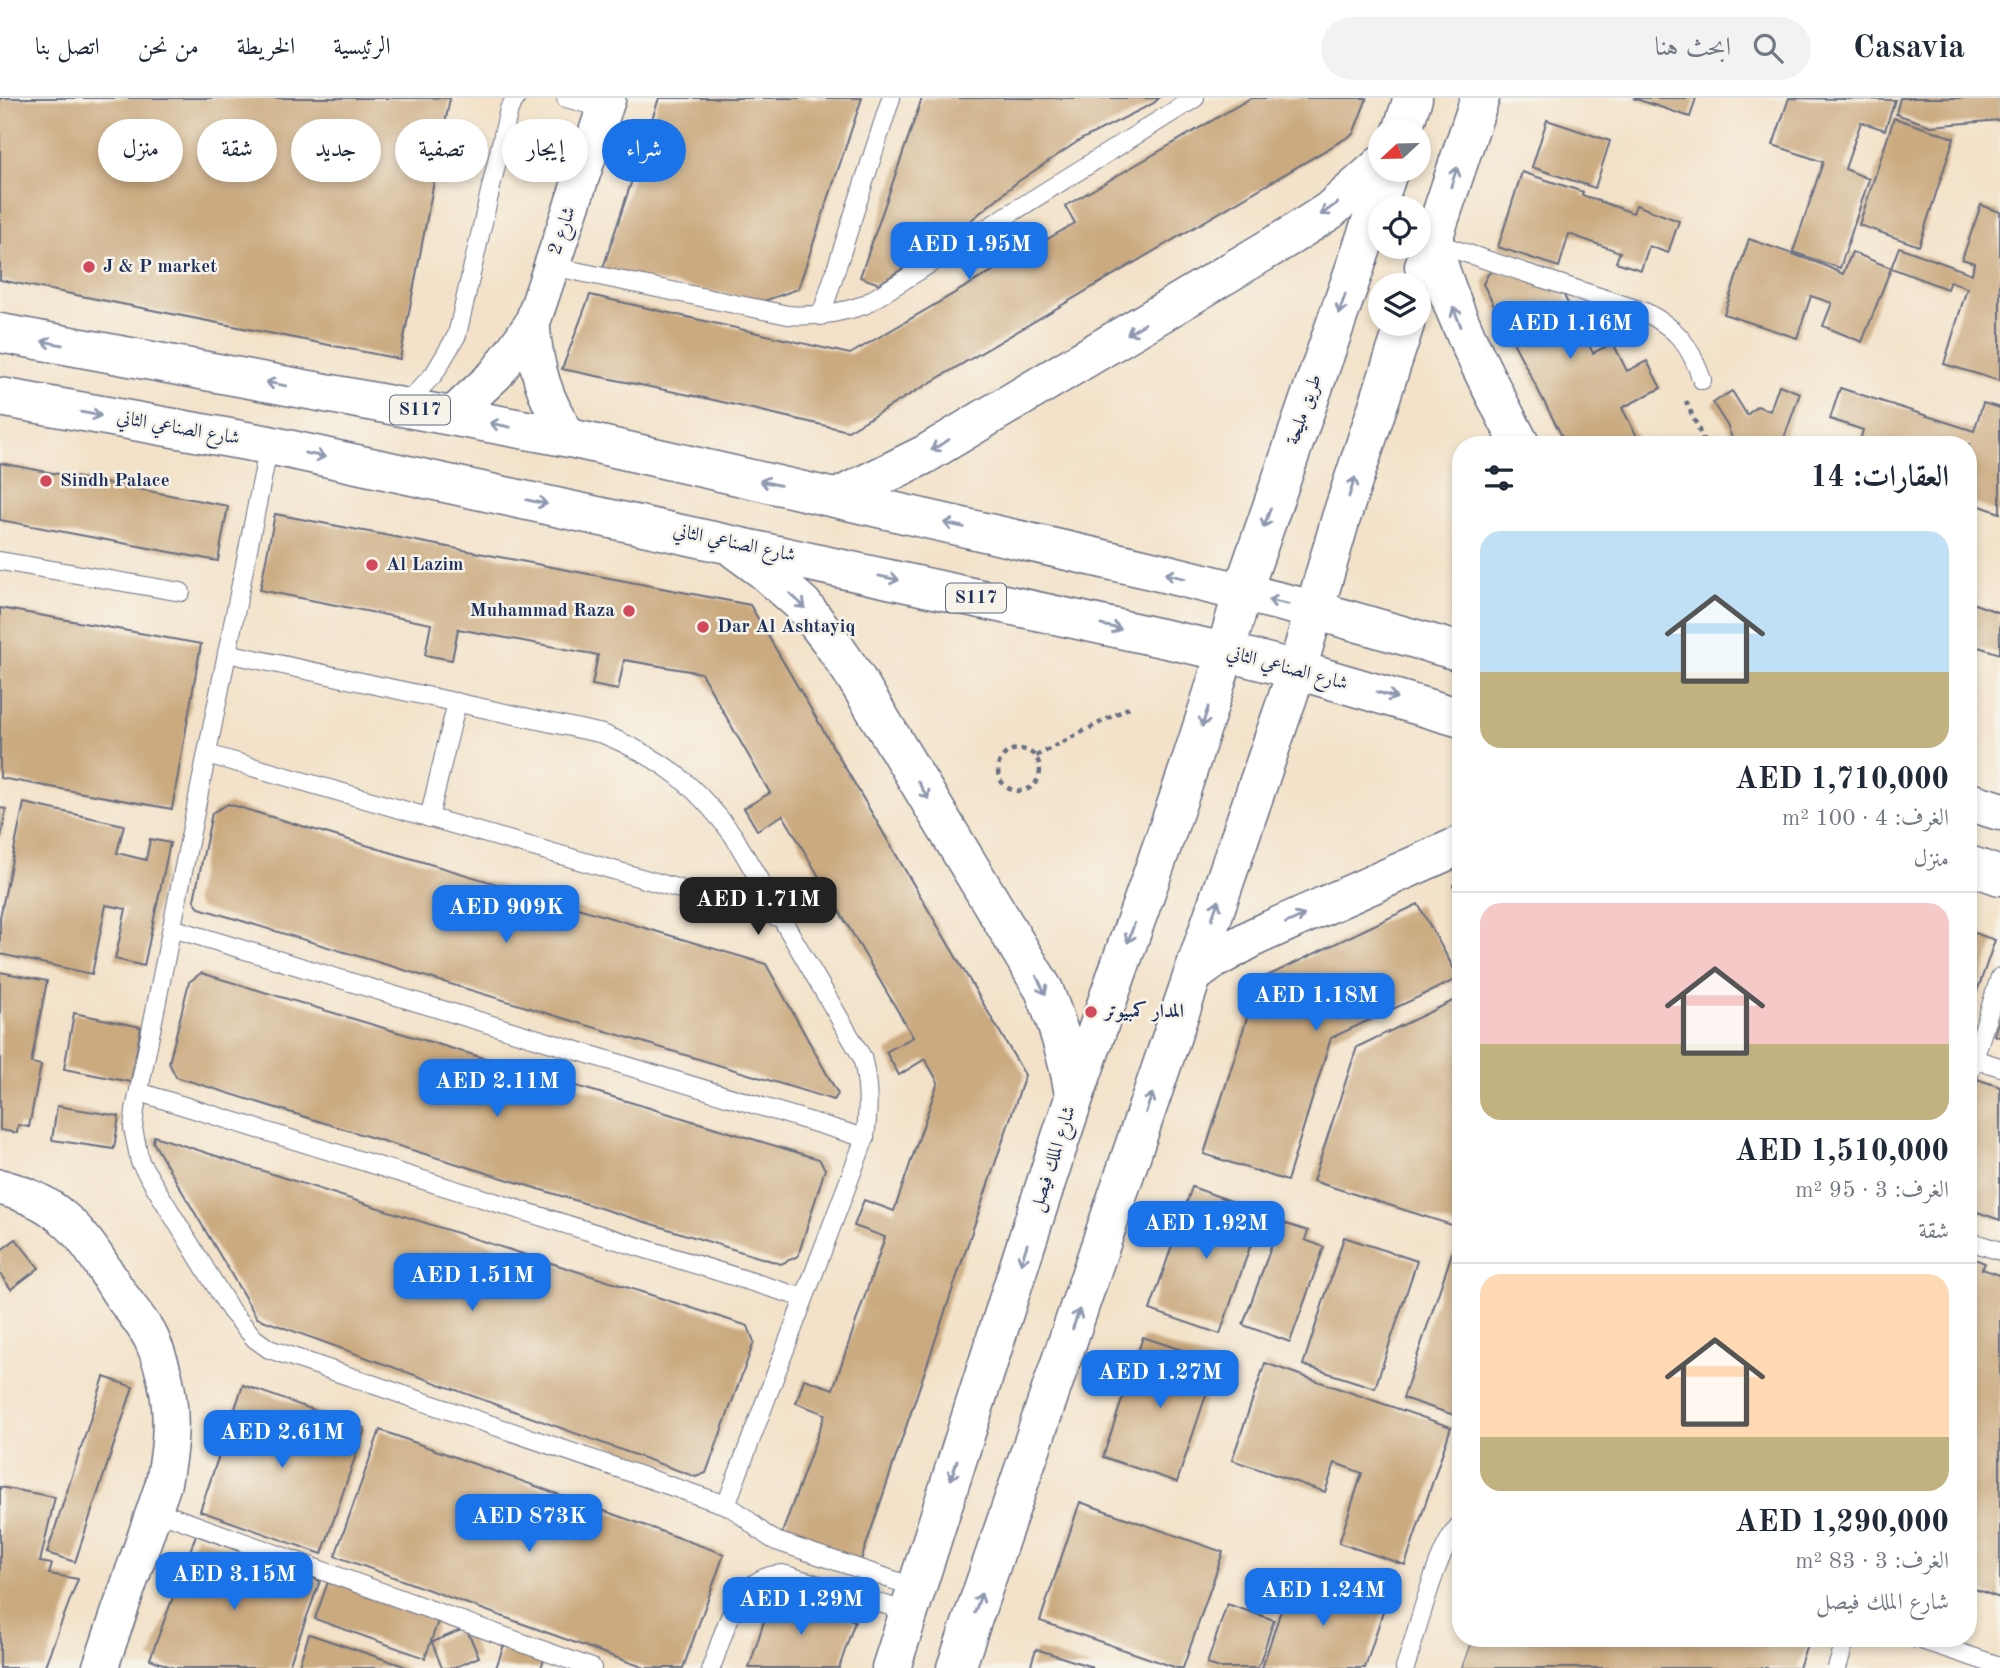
<!DOCTYPE html>
<html lang="ar">
<head>
<meta charset="utf-8">
<style>
  body { margin:0; font-family:"Old Standard TT",Amiri,serif; background:#f2f2f3; color:#1f2937; direction:rtl; height:100vh; display:flex; flex-direction:column; font-size:26px; white-space:nowrap }
  * { box-sizing:border-box; margin:0 }
  p { font-size:23px; color:#747a83 }
  .icon { flex:none; width:38px; height:38px; fill:none; stroke:currentColor; stroke-width:2; stroke-linecap:round; stroke-linejoin:round }
  .map { position:relative; flex:1; overflow:hidden; direction:ltr }
  .panel { position:absolute; left:1452px; top:338px; width:525px; height:1211px; display:flex; flex-direction:column; background:#fff; border-radius:28px; box-shadow:0 4px 10px #0003; direction:rtl }
  .panel>* { flex:none }
  .top-card { position:absolute; left:21px; top:21px; width:665px; height:63px; direction:rtl; display:flex; gap:14px }
  .needle { width:46px; rotate:248deg }
  .tools { position:absolute; left:1368px; top:21px; display:grid; gap:14px }
  .tools a { display:grid; place-items:center; width:63px; height:63px; border-radius:50%; background:#fff; box-shadow:0 4px 10px #0003; font-size:35px }
  .price { position:absolute; translate:-50% -60px; padding:0 16px; border-radius:14px; background:#1a73e8; color:#fff; font-size:23px; line-height:46px; filter:drop-shadow(0 2px 4px #0008) }
  .price::after { content:''; position:absolute; left:50%; top:42px; width:21px; height:16px; margin-left:-10px; background:inherit; clip-path:polygon(0 0,100% 0,50% 100%) }
  .price.on { background:#222; color:#fff }
  ul { padding:0; list-style:none }
  li { display:grid; align-content:center; gap:14px; height:371px; padding:0 28px }
  li+li { border-top:2px solid #e0e1e3 }
  li span { display:grid; place-items:center; height:217px; border-radius:21px; color:#555 }
  li>.icon { margin-inline-start:auto }
  span .icon { width:126px; height:126px; fill:#fffc; stroke-width:1 }
  li b { font-size:30px }
  h2 { display:flex; justify-content:space-between; align-items:center; height:84px; padding:0 28px; font-size:30px }
  .tag { padding:0 24px; border-radius:32px; background:#fff; box-shadow:0 4px 10px #0003; font-size:24px; line-height:63px }
  .tag.on { background:#1a73e8; color:#fff }
  header { display:flex; align-items:center; gap:42px; box-sizing:border-box; height:98px; padding:0 35px; background:#fff; border-bottom:2px solid #e0e1e3 }
  header strong { font-size:33px }
  nav { display:flex; gap:38px; margin-inline-start:auto; font-size:24px }
  .search { width:490px; height:63px; background:#f2f2f3; display:flex; align-items:center; gap:18px; box-sizing:border-box; padding:0 24px; border-radius:38px; color:#747a83; font-size:26px }
  .map>svg:first-child { display:block }
  .building { fill:#cbaa80 }
  .lines { fill:none; stroke-linecap:round; stroke-linejoin:round }
  .service-casing { stroke:#676e83; stroke-width:20 }
  .minor-casing { stroke:#676e83; stroke-width:38 }
  .primary-casing { stroke:#676e83; stroke-width:41 }
  .path { stroke:#676e83; stroke-width:4.5; stroke-dasharray:5 5; stroke-linecap:butt }
  .service { stroke:#fff; stroke-width:18 }
  .minor { stroke:#fff; stroke-width:35 }
  .primary { stroke:#fff; stroke-width:38 }
  .oneway { stroke:#8d97ae }
  .poi-dot { fill:#d1495b; stroke:#f7f3e8; stroke-width:2.5 }
  .labels { text-anchor:middle; dominant-baseline:central; stroke-width:5; stroke-linejoin:round; paint-order:stroke }
  .shield { fill:#f7f3e8; stroke:#5d6a87; stroke-width:2 }
  .shield-label { font-size:18px; font-weight:bold; fill:#1b2f5e }
  .street-label { font-size:19px; fill:#1b2f5e; stroke:#f7f3e8 }
  .poi-label { font-size:19px; font-weight:bold; fill:#1b2f5e; stroke:#f7f3e8; text-anchor:start }
</style>
</head>
<body>
<header>
<strong>Casavia</strong>
<div class="search"><svg class="icon" aria-label="search" viewBox="0 0 24 24"><circle cx="10" cy="10" r="6"/><path d="M15 15l6 6"/></svg>ابحث هنا</div>
<nav><a>الرئيسية</a><a>الخريطة</a><a>من نحن</a><a>اتصل بنا</a></nav>
</header>
<div class="map">
<svg width="2000" height="1570" viewBox="0 0 2000 1570">
  <rect width="100%" height="100%" fill="#f7f3e8"/>
  <filter id="ink" filterUnits="userSpaceOnUse"><feTurbulence type="fractalNoise" baseFrequency=".0143" numOctaves="2"/><feDisplacementMap in="SourceGraphic" scale="14" xChannelSelector="R" yChannelSelector="G"/><feConvolveMatrix kernelMatrix="1 2 1 2 8 2 1 2 1" color-interpolation-filters="sRGB"/></filter>
  <filter id="wash" filterUnits="userSpaceOnUse"><feTurbulence type="fractalNoise" baseFrequency=".00686" numOctaves="4" result="noise"/><feDisplacementMap in="SourceGraphic" scale="28" xChannelSelector="R" yChannelSelector="G"/><feGaussianBlur stdDeviation="1.57" result="paint"/><feColorMatrix in="noise" values="0 0 0 0 0 0 0 0 0 0 0 0 0 0 0 0 0 1.4 0 .05"/><feComposite in="paint" operator="in"/></filter>
  <g filter="url(#wash)">
    <rect width="100%" height="100%" fill="#f3e2c9"/>
    <g id="blocks">
      <g class="building">
        <path d="M0,0H450L400,261L0,182Z"/>
        <path d="M659,0H862L798,191L764,203L602,173Z"/>
        <path d="M922,0H1159L1154,5L1080,42L1016,85L951,139L879,186L860,179Z"/>
        <path d="M1251,0H1367L1353,36L848,333L709,301L562,271L590,197L850,256L1075,125L1065,108Z"/>
        <path d="M1633,0H1696L1690,19Z"/>
        <path d="M1789,0L1895,2L1885,32L1861,24L1845,71L1869,81L1840,170L1793,154L1823,64L1773,47Z"/>
        <path d="M1900,0H2000V22L1931,28L1896,16Z"/>
        <path d="M1894,20L1954,40L1919,148L1859,127Z"/>
        <path d="M1547,22L1610,43L1595,90L1532,69Z"/>
        <path d="M1522,74L1583,94L1582,97L1633,115L1636,107L1679,123L1668,155L1649,148L1641,172L1616,164L1620,154L1569,136L1559,169L1498,149Z"/>
        <path d="M1981,107L2000,114V283L1944,266L1967,190L1950,183L1947,191L1891,170L1899,149L1972,176L1974,165L1962,161Z"/>
        <path d="M1749,141L1821,166L1843,176L1852,154L1891,170L1862,244L1823,228L1832,205L1811,198L1797,240L1724,216Z"/>
        <path d="M1494,172L1560,189L1572,214L1597,202L1611,229L1586,241L1593,255L1613,245L1627,273L1647,263L1661,290L1622,310L1641,346H1566L1483,186L1488,176Z"/>
        <path d="M1779,287L1800,295L1782,346H1734L1728,329L1713,305L1732,293L1747,317L1757,308L1770,313Z"/>
        <path d="M1840,290L1974,333L1983,305L2000,310V415L1969,404V346H1859L1863,332L1830,321Z"/>
        <path d="M0,365L228,408L218,463L0,422Z"/>
        <path d="M275,416L750,507L1025,977L860,1465L781,1438L825,1316L796,1305L804,1281L833,1291L885,1139L854,1128L864,1102L894,1113L938,984L925,961L899,977L886,954L913,939L783,717L757,732L744,710L770,695L701,575L624,562L618,592L592,587L598,557L458,531L452,562L425,557L431,526L260,492Z"/>
        <path d="M1969,504L2000,515V556L1969,546Z"/>
        <path d="M0,510L201,546L172,711L0,680Z"/>
        <path d="M24,705L124,727L117,755L146,762L150,741L170,745L144,868L115,861L126,811L106,807L92,876L0,856V819Z"/>
        <path d="M228,706L766,866L838,996L834,1002L199,810L194,802L212,715Z"/>
        <path d="M0,710L6,711L1,740H0Z"/>
        <path d="M1461,783V805L1453,787Z"/>
        <path d="M1418,806L1459,880L1331,940L1287,1083L1204,1056L1259,882Z"/>
        <path d="M1969,833L1995,842L1969,917Z"/>
        <path d="M0,874L47,883L31,965L41,967L29,1029L18,1027L17,1035L0,1032Z"/>
        <path d="M201,875L819,1061L825,1071L798,1158L781,1166L176,979L169,965L189,884Z"/>
        <path d="M1461,899V1130L1313,1083L1357,949Z"/>
        <path d="M74,915L141,929L131,984L64,971Z"/>
        <path d="M1999,921H2000V939L1994,937Z"/>
        <path d="M1971,979L2000,989V1122L1969,1111V985Z"/>
        <path d="M57,1008L119,1018L114,1051L52,1042Z"/>
        <path d="M154,1038L748,1228L754,1244L706,1375L696,1379L257,1220L153,1044Z"/>
        <path d="M1192,1089L1262,1114L1220,1236L1150,1212Z"/>
        <path d="M1280,1124L1308,1133L1305,1142L1324,1149L1290,1244L1243,1227Z"/>
        <path d="M1344,1139L1417,1163L1375,1290L1303,1267Z"/>
        <path d="M16,1141L39,1170L11,1191L0,1176V1153Z"/>
        <path d="M1452,1155L1461,1158V1305L1457,1318L1403,1300Z"/>
        <path d="M1969,1159L1985,1165L1982,1171L2000,1177V1500L1969,1489Z"/>
        <path d="M1143,1239L1217,1264L1177,1384L1103,1359Z"/>
        <path d="M1265,1265L1451,1329L1405,1467L1339,1445L1362,1375L1335,1365L1325,1394L1232,1362Z"/>
        <path d="M104,1279L133,1289L75,1464L47,1455Z"/>
        <path d="M243,1287L365,1330L322,1456L200,1413Z"/>
        <path d="M380,1332L724,1456L683,1570H645L335,1458Z"/>
        <path d="M0,1389L55,1399L40,1464L52,1466L49,1476L78,1481L44,1570H0Z"/>
        <path d="M1080,1404L1223,1454L1183,1570H1177L1040,1523Z"/>
        <path d="M196,1437L320,1483L288,1570H174L150,1561Z"/>
        <path d="M1293,1476L1385,1507L1365,1570H1262Z"/>
        <path d="M329,1481L439,1520L425,1560L315,1521Z"/>
        <path d="M773,1495L855,1523L839,1570H749Z"/>
        <path d="M1227,1506L1274,1522L1258,1570H1220L1207,1566Z"/>
        <path d="M466,1530L479,1559L454,1570H442L432,1544Z"/>
        <path d="M309,1536L410,1570H298Z"/>
        <path d="M1473,1540H1809L1799,1570H1462Z"/>
        <path d="M505,1544L545,1558L541,1570H496Z"/>
        <path d="M1036,1551L1092,1569V1570H1030Z"/>
      </g>
    </g>
  </g>
  <g filter="url(#ink)">
    <use href="#blocks" fill-opacity="0" stroke="#676e83" stroke-width="2"/>
    <g class="lines">
      <g class="service-casing">
        <g id="service">
          <path d="M566,0L605,11"/>
          <path d="M1432,144L1645,214C1678,231 1690,247 1702,282"/>
          <path d="M551,168L788,217C815,219 838,216 864,207L1195,0"/>
          <path d="M821,218L891,0"/>
          <path d="M403,309L434,276L457,237L509,11L516,0"/>
          <path d="M269,347L135,1012L133,1030L140,1064L231,1213L255,1241L269,1251L726,1407C746,1416 757,1434 776,1443L917,1490"/>
          <path d="M0,463L181,494"/>
          <path d="M227,555L603,636C665,662 692,684 733,737L862,959C869,987 869,1011 865,1040L726,1407"/>
          <path d="M207,656L781,820"/>
          <path d="M429,720L457,604"/>
          <path d="M172,830L865,1040"/>
          <path d="M1974,961L2000,969"/>
          <path d="M1969,977L2000,879"/>
          <path d="M139,994L804,1200"/>
          <path d="M1969,1143L2000,1153"/>
          <path d="M154,1412L592,1570"/>
          <path d="M1915,1540L2000,1568"/>
          <path d="M711,1570C726,1532 735,1478 783,1476L909,1514"/>
          <path d="M1405,1570C1416,1538 1438,1445 1461,1426"/>
          <path d="M1837,1570L1846,1540"/>
        </g>
      </g>
      <g class="minor-casing">
        <g id="minor">
          <path d="M532,226C535,269 545,304 570,340"/>
          <path d="M451,318L496,276L532,226L608,0"/>
          <path d="M0,1089C23,1095 44,1103 62,1119C87,1139 103,1170 120,1196C130,1210 143,1225 151,1240C159,1257 165,1277 168,1296C173,1327 169,1357 163,1387L100,1570"/>
        </g>
      </g>
      <g class="primary-casing">
        <g id="primary">
          <path d="M1402,33L1413,0"/>
          <path d="M1432,144C1451,216 1486,280 1520,346"/>
          <path d="M1424,168L1480,0"/>
          <path d="M0,235L570,340L1143,470L1314,512L1461,554"/>
          <path d="M0,299L269,347L1226,554L1297,572L1461,620"/>
          <path d="M837,400L924,357L1290,138L1329,113L1381,67"/>
          <path d="M736,452L766,474L803,507L830,542L854,577L1044,892C1058,927 1068,960 1074,996"/>
          <path d="M1969,704L2000,713"/>
          <path d="M1969,767L2000,778"/>
          <path d="M1193,877L1213,862L1256,838L1461,747"/>
          <path d="M891,1570C953,1379 1011,1187 1075,997C1131,830 1196,666 1242,495L1389,72"/>
          <path d="M956,1570L1297,572L1341,420L1405,226"/>
        </g>
      </g>
      <g class="path">
        <path d="M1686,303L1705,346"/>
        <circle cx="1019" cy="672" r="21"/>
        <path d="M1036,658L1132,608"/>
      </g>
      <use href="#service" class="service"/>
      <use href="#minor" class="minor"/>
      <use href="#primary" class="primary"/>
    </g>
    <defs><path id="oneway-shaft" d="M-6 0H5M1.5-3L5.5 0L1.5 3" fill="none" stroke-width="1.6" stroke-linecap="round" stroke-linejoin="round" transform="scale(1.75)"/></defs>
    <g class="oneway">
      <use href="#oneway-shaft" transform="translate(1454 79) rotate(-72)"/>
      <use href="#oneway-shaft" transform="translate(1329 111) rotate(144)"/>
      <use href="#oneway-shaft" transform="translate(1342 206) rotate(109)"/>
      <use href="#oneway-shaft" transform="translate(1457 219) rotate(-113)"/>
      <use href="#oneway-shaft" transform="translate(1136 231) rotate(149)"/>
      <use href="#oneway-shaft" transform="translate(52 245) rotate(-170)"/>
      <use href="#oneway-shaft" transform="translate(276 286) rotate(-170)"/>
      <use href="#oneway-shaft" transform="translate(91 316) rotate(10)"/>
      <use href="#oneway-shaft" transform="translate(500 327) rotate(-169)"/>
      <use href="#oneway-shaft" transform="translate(940 347) rotate(149)"/>
      <use href="#oneway-shaft" transform="translate(315 357) rotate(12)"/>
      <use href="#oneway-shaft" transform="translate(770 385) rotate(-167)"/>
      <use href="#oneway-shaft" transform="translate(1352 389) rotate(-72)"/>
      <use href="#oneway-shaft" transform="translate(537 404) rotate(12)"/>
      <use href="#oneway-shaft" transform="translate(1267 420) rotate(109)"/>
      <use href="#oneway-shaft" transform="translate(954 427) rotate(-167)"/>
      <use href="#oneway-shaft" transform="translate(1175 478) rotate(-166)"/>
      <use href="#oneway-shaft" transform="translate(889 480) rotate(12)"/>
      <use href="#oneway-shaft" transform="translate(798 503) rotate(44)"/>
      <use href="#oneway-shaft" transform="translate(1278 504) rotate(-167)"/>
      <use href="#oneway-shaft" transform="translate(1111 529) rotate(12)"/>
      <use href="#oneway-shaft" transform="translate(1387 597) rotate(17)"/>
      <use href="#oneway-shaft" transform="translate(1205 619) rotate(108)"/>
      <use href="#oneway-shaft" transform="translate(923 692) rotate(59)"/>
      <use href="#oneway-shaft" transform="translate(1215 812) rotate(-71)"/>
      <use href="#oneway-shaft" transform="translate(1295 821) rotate(-24)"/>
      <use href="#oneway-shaft" transform="translate(1131 835) rotate(109)"/>
      <use href="#oneway-shaft" transform="translate(1041 887) rotate(63)"/>
      <use href="#oneway-shaft" transform="translate(1149 1005) rotate(-71)"/>
      <use href="#oneway-shaft" transform="translate(1024 1156) rotate(108)"/>
      <use href="#oneway-shaft" transform="translate(1076 1221) rotate(-71)"/>
      <use href="#oneway-shaft" transform="translate(954 1372) rotate(108)"/>
      <use href="#oneway-shaft" transform="translate(978 1505) rotate(-71)"/>
    </g>
  </g>
  <g class="poi-dot">
    <circle cx="89" cy="169" r="7"/>
    <circle cx="46" cy="383" r="7"/>
    <circle cx="372" cy="467" r="7"/>
    <circle cx="629" cy="513" r="7"/>
    <circle cx="703" cy="529" r="7"/>
    <circle cx="1091" cy="914" r="7"/>
  </g>
  <g class="labels">
    <g class="shield">
      <rect x="390" y="297.5" width="60" height="29" rx="5"/>
      <rect x="946" y="485.5" width="60" height="29" rx="5"/>
    </g>
    <g class="shield-label">
      <text x="420" y="312">S117</text>
      <text x="976" y="500">S117</text>
    </g>
    <g class="street-label">
      <text transform="translate(563 133) rotate(-71)">شارع 2</text>
      <text transform="translate(1305 312) rotate(-71)">طريق مليحة</text>
      <text transform="translate(178 331) rotate(10)">شارع الصناعي الثاني</text>
      <text transform="translate(734 446) rotate(12)">شارع الصناعي الثاني</text>
      <text transform="translate(1287 571) rotate(15)">شارع الصناعي الثاني</text>
      <text transform="translate(1054 1061) rotate(-72)">شارع الملك فيصل</text>
    </g>
    <g class="poi-label">
      <text x="103" y="169">J &amp; P market</text>
      <text x="60" y="383">Sindh Palace</text>
      <text x="386" y="467">Al Lazim</text>
      <text x="615" y="513" text-anchor="end">Muhammad Raza</text>
      <text x="717" y="529">Dar Al Ashtayiq</text>
      <text x="1105" y="914">المدار کمبیوتر</text>
    </g>
  </g>
</svg>
<div class="tools">
<a><svg class="needle" viewBox="-14 -14 28 28"><path d="M0-13l5 13h-10z" fill="#e53935"/><path d="M0 13l5-13h-10z" fill="#747a83"/></svg></a>
<a><svg class="icon" aria-label="locate" viewBox="0 0 24 24"><circle cx="12" cy="12" r="6"/><path d="M12 2v4M12 18v4M2 12h4M18 12h4"/></svg></a>
<a><svg class="icon" aria-label="layers" viewBox="0 0 24 24"><path d="M12 4l9 5-9 5-9-5zM3 14l9 5 9-5"/></svg></a>
</div>
<b class="price" style="left:969px;top:184px">AED 1.95M</b>
<b class="price" style="left:1570px;top:263px">AED 1.16M</b>
<b class="price on" style="left:758px;top:839px">AED 1.71M</b>
<b class="price" style="left:506px;top:847px">AED 909K</b>
<b class="price" style="left:1316px;top:935px">AED 1.18M</b>
<b class="price" style="left:497px;top:1021px">AED 2.11M</b>
<b class="price" style="left:1206px;top:1163px">AED 1.92M</b>
<b class="price" style="left:472px;top:1215px">AED 1.51M</b>
<b class="price" style="left:1160px;top:1312px">AED 1.27M</b>
<b class="price" style="left:282px;top:1372px">AED 2.61M</b>
<b class="price" style="left:529px;top:1456px">AED 873K</b>
<b class="price" style="left:234px;top:1514px">AED 3.15M</b>
<b class="price" style="left:1323px;top:1530px">AED 1.24M</b>
<b class="price" style="left:801px;top:1539px">AED 1.29M</b>
<div class="top-card">
<a class="tag on">شراء</a>
<a class="tag">إيجار</a>
<a class="tag">تصفية</a>
<a class="tag">جديد</a>
<a class="tag">شقة</a>
<a class="tag">منزل</a>
</div>
<section class="panel">
<h2>العقارات: 14<svg class="icon" aria-label="filters" viewBox="0 0 24 24"><path d="M4 7h16M4 17h16"/><circle cx="9" cy="7" r="2"/><circle cx="15" cy="17" r="2"/></svg></h2>
<ul>
<li><span style="background:linear-gradient(#bfe0f5 65%,#c2b280 0)"><svg class="icon" aria-label="home" viewBox="0 0 24 24"><path d="M3 11l9-7 9 7M6 9v11h12V9"/></svg></span><div><b>AED 1,710,000</b><p>الغرف: 4 · 100 m²</p><p>منزل</p></div></li>
<li><span style="background:linear-gradient(#f6c9c9 65%,#c2b280 0)"><svg class="icon" aria-label="home" viewBox="0 0 24 24"><path d="M3 11l9-7 9 7M6 9v11h12V9"/></svg></span><div><b>AED 1,510,000</b><p>الغرف: 3 · 95 m²</p><p>شقة</p></div></li>
<li><span style="background:linear-gradient(#ffd9b3 75%,#c2b280 0)"><svg class="icon" aria-label="home" viewBox="0 0 24 24"><path d="M3 11l9-7 9 7M6 9v11h12V9"/></svg></span><div><b>AED 1,290,000</b><p>الغرف: 3 · 83 m²</p><p>شارع الملك فيصل</p></div></li>
</ul>
</section>
</div>
</body>
</html>
